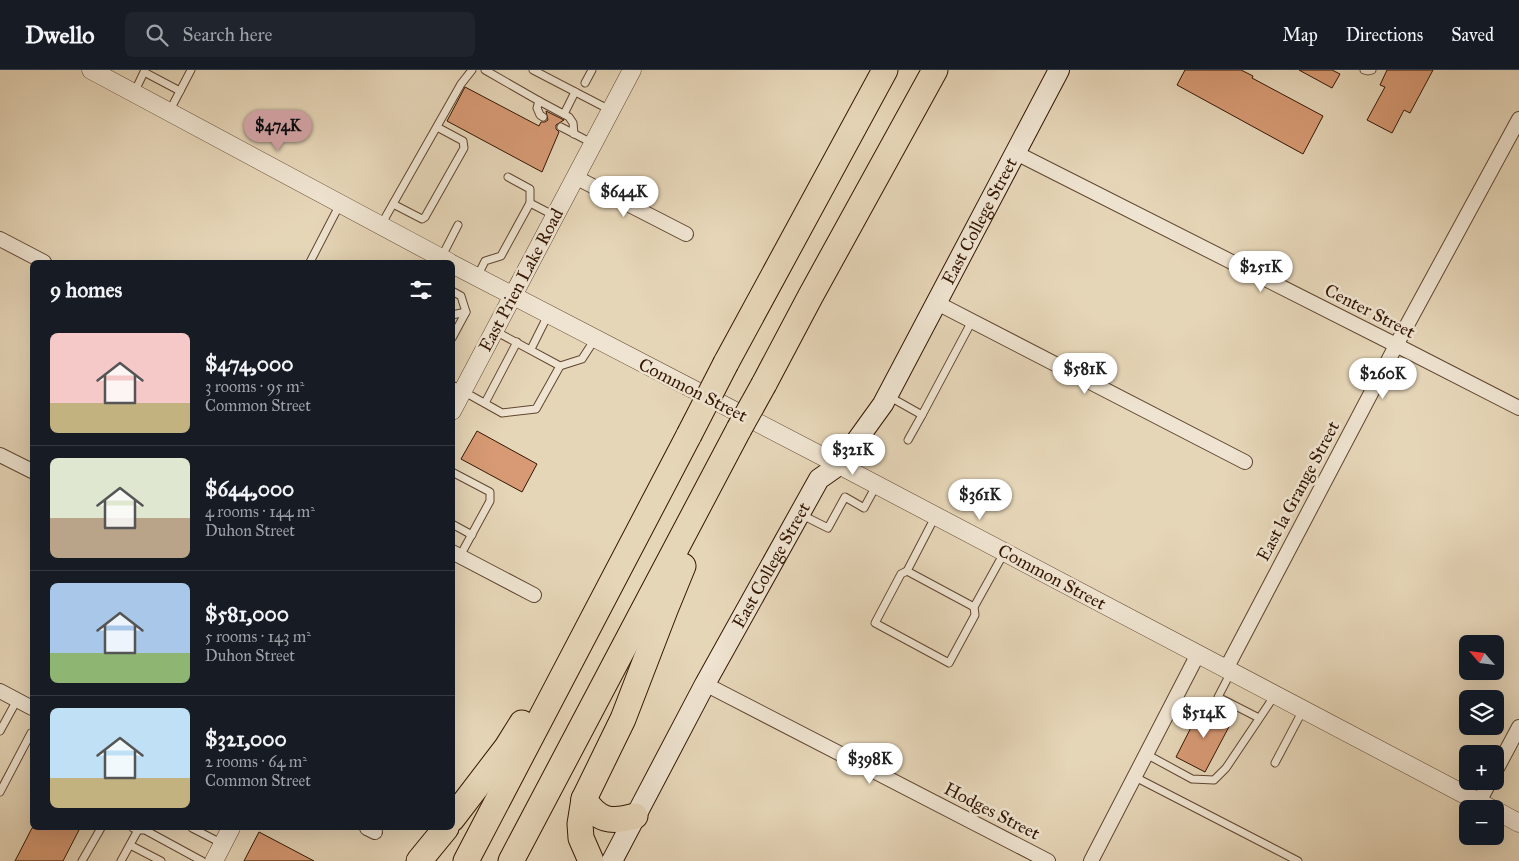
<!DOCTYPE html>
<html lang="en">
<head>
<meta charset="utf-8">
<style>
  body { margin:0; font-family:"IM FELL Great Primer",serif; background:#20242c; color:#f1f3f6; height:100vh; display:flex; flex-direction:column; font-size:19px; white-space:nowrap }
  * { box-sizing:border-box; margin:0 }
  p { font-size:16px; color:#9ea1a6 }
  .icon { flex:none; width:28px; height:28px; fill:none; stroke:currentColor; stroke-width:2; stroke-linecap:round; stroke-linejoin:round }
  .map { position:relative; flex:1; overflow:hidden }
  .panel { position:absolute; left:30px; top:190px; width:425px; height:570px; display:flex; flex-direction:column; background:#171b24; border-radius:8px; box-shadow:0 5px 20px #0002 }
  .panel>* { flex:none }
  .needle { width:32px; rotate:298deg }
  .buttons { position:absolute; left:1459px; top:565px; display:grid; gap:10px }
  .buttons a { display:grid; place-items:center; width:45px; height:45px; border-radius:8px; background:#171b24; box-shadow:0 5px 20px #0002; font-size:25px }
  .price { position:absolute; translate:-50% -42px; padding:0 11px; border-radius:18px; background:#fff; color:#222; font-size:16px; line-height:32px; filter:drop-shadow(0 1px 2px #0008) }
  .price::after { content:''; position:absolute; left:50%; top:30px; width:15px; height:11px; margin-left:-8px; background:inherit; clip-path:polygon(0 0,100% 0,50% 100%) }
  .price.current { background:#c59692; color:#111 }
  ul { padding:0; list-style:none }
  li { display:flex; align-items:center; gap:15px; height:125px; padding:0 20px }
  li+li { border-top:1px solid #363941 }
  li span { display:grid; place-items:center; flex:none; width:140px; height:100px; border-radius:8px; color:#555 }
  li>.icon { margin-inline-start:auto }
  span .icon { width:60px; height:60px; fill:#fffc; stroke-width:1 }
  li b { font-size:21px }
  h2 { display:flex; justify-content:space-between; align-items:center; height:60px; padding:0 20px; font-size:21px }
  header { display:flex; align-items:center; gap:30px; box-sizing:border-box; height:70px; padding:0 25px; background:#171b24; border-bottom:1px solid #363941 }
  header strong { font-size:24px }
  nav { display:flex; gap:28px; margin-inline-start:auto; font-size:18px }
  .search { width:350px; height:45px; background:#20242c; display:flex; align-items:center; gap:12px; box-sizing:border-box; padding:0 18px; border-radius:8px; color:#9ea1a6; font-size:19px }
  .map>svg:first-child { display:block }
  .building { fill:#d79a74; stroke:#341502 }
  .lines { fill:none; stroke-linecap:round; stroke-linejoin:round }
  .service-casing { stroke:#604530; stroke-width:9 }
  .minor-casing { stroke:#604530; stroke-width:16 }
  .tertiary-casing { stroke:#604530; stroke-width:19 }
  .secondary-casing { stroke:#341502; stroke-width:22 }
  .motorway-casing { stroke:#341502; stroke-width:27 }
  .service { stroke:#efe4d1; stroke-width:7 }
  .minor { stroke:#efe4d1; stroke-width:14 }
  .tertiary { stroke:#efe4d1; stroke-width:18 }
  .secondary { stroke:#efe4d1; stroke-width:20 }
  .motorway { stroke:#e6d6b8; stroke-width:25 }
  .motorway-bridge-casing { stroke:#341502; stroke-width:27; stroke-linecap:butt }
  .motorway-bridge { stroke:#e6d6b8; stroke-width:25 }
  .labels { text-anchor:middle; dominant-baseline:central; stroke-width:5; stroke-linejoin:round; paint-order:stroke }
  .street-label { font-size:18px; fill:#341502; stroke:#efe4d1 }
</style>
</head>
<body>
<header>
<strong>Dwello</strong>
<div class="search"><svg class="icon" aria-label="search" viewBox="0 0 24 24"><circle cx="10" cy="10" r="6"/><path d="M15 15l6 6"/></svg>Search here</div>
<nav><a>Map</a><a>Directions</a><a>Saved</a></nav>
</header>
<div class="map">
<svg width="1519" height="791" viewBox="0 0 1519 791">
  <rect width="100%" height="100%" fill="#e6d6b8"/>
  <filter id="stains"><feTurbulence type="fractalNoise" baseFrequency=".004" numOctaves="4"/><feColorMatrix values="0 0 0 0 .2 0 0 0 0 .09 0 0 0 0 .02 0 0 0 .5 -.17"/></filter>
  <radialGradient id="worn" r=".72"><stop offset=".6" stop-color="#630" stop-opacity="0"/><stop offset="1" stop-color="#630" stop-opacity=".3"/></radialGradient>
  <g class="building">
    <path d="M1185,0H1241L1253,6L1252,8L1323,46L1303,84L1177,15Z"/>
    <path d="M1299,0H1332L1340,4L1332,18Z"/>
    <path d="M1387,0H1433L1410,43L1404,40L1392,63L1367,50L1385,17L1380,15Z"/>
    <path d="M465,17L539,56L541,52H545L548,50L546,41L564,50L556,55V59L559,62L542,102L447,51Z"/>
    <path d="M477,361L537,394L522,422L461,389Z"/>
    <path d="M1202,636L1232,651L1205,702L1176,687Z"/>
    <path d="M32,758H80L63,791H15Z"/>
    <path d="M259,762L314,791H244Z"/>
  </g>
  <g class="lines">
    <g class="service-casing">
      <g id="service">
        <path d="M485,0L539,31L537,38L540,45L543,47"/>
        <path d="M533,0L610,40"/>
        <path d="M1364,0L1368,1L1372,0"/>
        <path d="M585,13L592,0"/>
        <path d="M134,23L144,2L180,21"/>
        <path d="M539,31L569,47L573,53L574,64"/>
        <path d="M169,42L191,0"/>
        <path d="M564,44L575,22"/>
        <path d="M561,57L592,73"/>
        <path d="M508,107L530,119V133"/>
        <path d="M393,134L422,149L425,147L464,78L463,71L437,57"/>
        <path d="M381,155L461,14L472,0"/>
        <path d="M441,188L458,155"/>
        <path d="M310,192L340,134"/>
        <path d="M477,207L485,191L501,186L530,133L555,146"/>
        <path d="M452,221L461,226L466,242L452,268"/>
        <path d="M452,245L466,242"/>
        <path d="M531,279L548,245"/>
        <path d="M560,296L582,289L595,269"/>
        <path d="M452,315L502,343L536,339L560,296L495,261"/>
        <path d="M890,327L922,345L972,251"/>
        <path d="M485,333L517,272"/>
        <path d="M908,370L922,345"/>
        <path d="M452,402L490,422V431L460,486"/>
        <path d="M800,444L828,458L845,427L864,438L876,416"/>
        <path d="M935,447L907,501L974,537"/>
        <path d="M452,454L472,465"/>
        <path d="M907,501L901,504L875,553L949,593L975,545L974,537L1004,483"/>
        <path d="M1231,602L1218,627L1259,648"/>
        <path d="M0,661L17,630"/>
        <path d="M1146,684L1192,709L1214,710L1226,698L1275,625"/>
        <path d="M1275,693L1303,640"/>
        <path d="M1135,707L1298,791"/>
        <path d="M0,722L31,663"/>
        <path d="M139,758L138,760H145L202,791"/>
        <path d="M192,758L223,774"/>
        <path d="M130,775L161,791"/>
        <path d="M82,791L101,758"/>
        <path d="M121,791L138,760L133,758"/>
      </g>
    </g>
    <g class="minor-casing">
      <g id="minor">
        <path d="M1016,83L1396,275L1519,338"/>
        <path d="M575,107L686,164"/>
        <path d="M0,169L44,192"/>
        <path d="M937,233L1245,392"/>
        <path d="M0,385L32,401"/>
        <path d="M452,482L534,525"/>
        <path d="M1226,599L1400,268L1519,49"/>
        <path d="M705,614L1048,791"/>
        <path d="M0,621L32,638"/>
        <path d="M1495,702L1519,657"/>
        <path d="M1479,732L1490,711"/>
        <path d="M367,758L375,762"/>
        <path d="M1091,791L1198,584"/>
      </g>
    </g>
    <g class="tertiary-casing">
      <g id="tertiary">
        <path d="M91,0L449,192"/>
        <path d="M452,194L839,395L1492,739"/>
        <path d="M452,341L632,0"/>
        <path d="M1495,740L1519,753"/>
        <path d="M214,791L231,758"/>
      </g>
    </g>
    <g class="secondary-casing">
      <g id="secondary">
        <path id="s1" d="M612,791L705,614L819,409L839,395L883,334L1059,0"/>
      </g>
    </g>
    <g class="motorway-casing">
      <g id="motorway">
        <path d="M726,293L885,0"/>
        <path d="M764,314L810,227L935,0"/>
        <path d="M584,729C598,751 611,753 635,746"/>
        <path d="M452,749L507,677L522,653"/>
        <path d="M419,791L446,758"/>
        <path d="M466,791L689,365"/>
        <path d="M511,791L739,359"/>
        <path d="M591,791L581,768L580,754L584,729L623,649L665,540L683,496"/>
      </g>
    </g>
    <use href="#service" class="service"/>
    <use href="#minor" class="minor"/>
    <use href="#tertiary" class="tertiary"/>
    <use href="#secondary" class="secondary"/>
    <use href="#motorway" class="motorway"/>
    <g class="motorway-bridge-casing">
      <g id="motorway-bridge">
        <path d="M739,359L764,314"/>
        <path d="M689,365L726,293"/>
      </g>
    </g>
    <use href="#motorway-bridge" class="motorway-bridge"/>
  </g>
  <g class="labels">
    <g class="street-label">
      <text stroke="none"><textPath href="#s1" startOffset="741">East College Street</textPath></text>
      <text transform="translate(521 210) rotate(-62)">East Prien Lake Road</text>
      <text transform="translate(1370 241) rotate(27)">Center Street</text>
      <text transform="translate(693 320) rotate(27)">Common Street</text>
      <text transform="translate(1298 421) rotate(-62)">East la Grange Street</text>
      <text stroke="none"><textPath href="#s1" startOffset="336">East College Street</textPath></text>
      <text transform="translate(1052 507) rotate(28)">Common Street</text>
      <text transform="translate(992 741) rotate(27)">Hodges Street</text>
    </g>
  </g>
  <rect width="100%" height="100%" filter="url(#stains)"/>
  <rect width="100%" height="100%" fill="url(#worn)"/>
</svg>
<div class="buttons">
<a><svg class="needle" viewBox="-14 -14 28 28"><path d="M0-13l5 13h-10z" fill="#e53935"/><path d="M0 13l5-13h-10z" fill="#9ea1a6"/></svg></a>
<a><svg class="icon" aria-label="layers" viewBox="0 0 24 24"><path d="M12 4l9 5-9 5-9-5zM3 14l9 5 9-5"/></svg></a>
<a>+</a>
<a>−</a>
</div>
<b class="price current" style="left:278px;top:82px">$474K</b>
<b class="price" style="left:624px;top:148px">$644K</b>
<b class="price" style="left:1261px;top:223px">$251K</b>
<b class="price" style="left:1085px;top:325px">$581K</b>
<b class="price" style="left:1383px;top:330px">$260K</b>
<b class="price" style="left:853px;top:406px">$321K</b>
<b class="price" style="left:980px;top:451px">$361K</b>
<b class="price" style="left:1204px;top:669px">$514K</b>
<b class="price" style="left:870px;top:715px">$398K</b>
<section class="panel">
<h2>9 homes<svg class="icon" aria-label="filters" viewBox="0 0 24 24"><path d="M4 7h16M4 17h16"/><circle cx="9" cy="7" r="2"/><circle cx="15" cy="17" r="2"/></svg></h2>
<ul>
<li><span style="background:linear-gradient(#f6c9c9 70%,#c2b280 0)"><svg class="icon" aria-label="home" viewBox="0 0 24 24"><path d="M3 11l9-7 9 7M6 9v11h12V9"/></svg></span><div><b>$474,000</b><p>3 rooms · 95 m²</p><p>Common Street</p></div></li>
<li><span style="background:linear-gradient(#dfe7d0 60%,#b9a48a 0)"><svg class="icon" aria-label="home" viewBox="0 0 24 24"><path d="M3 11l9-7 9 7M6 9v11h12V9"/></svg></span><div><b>$644,000</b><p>4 rooms · 144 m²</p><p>Duhon Street</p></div></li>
<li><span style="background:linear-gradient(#a9c7e8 70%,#8fb573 0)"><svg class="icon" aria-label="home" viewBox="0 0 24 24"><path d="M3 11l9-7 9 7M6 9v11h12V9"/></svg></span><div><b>$581,000</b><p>5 rooms · 143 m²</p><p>Duhon Street</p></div></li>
<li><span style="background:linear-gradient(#bfe0f5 70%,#c2b280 0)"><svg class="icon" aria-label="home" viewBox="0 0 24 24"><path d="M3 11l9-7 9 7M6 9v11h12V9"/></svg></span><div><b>$321,000</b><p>2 rooms · 64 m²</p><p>Common Street</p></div></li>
</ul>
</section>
</div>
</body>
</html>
